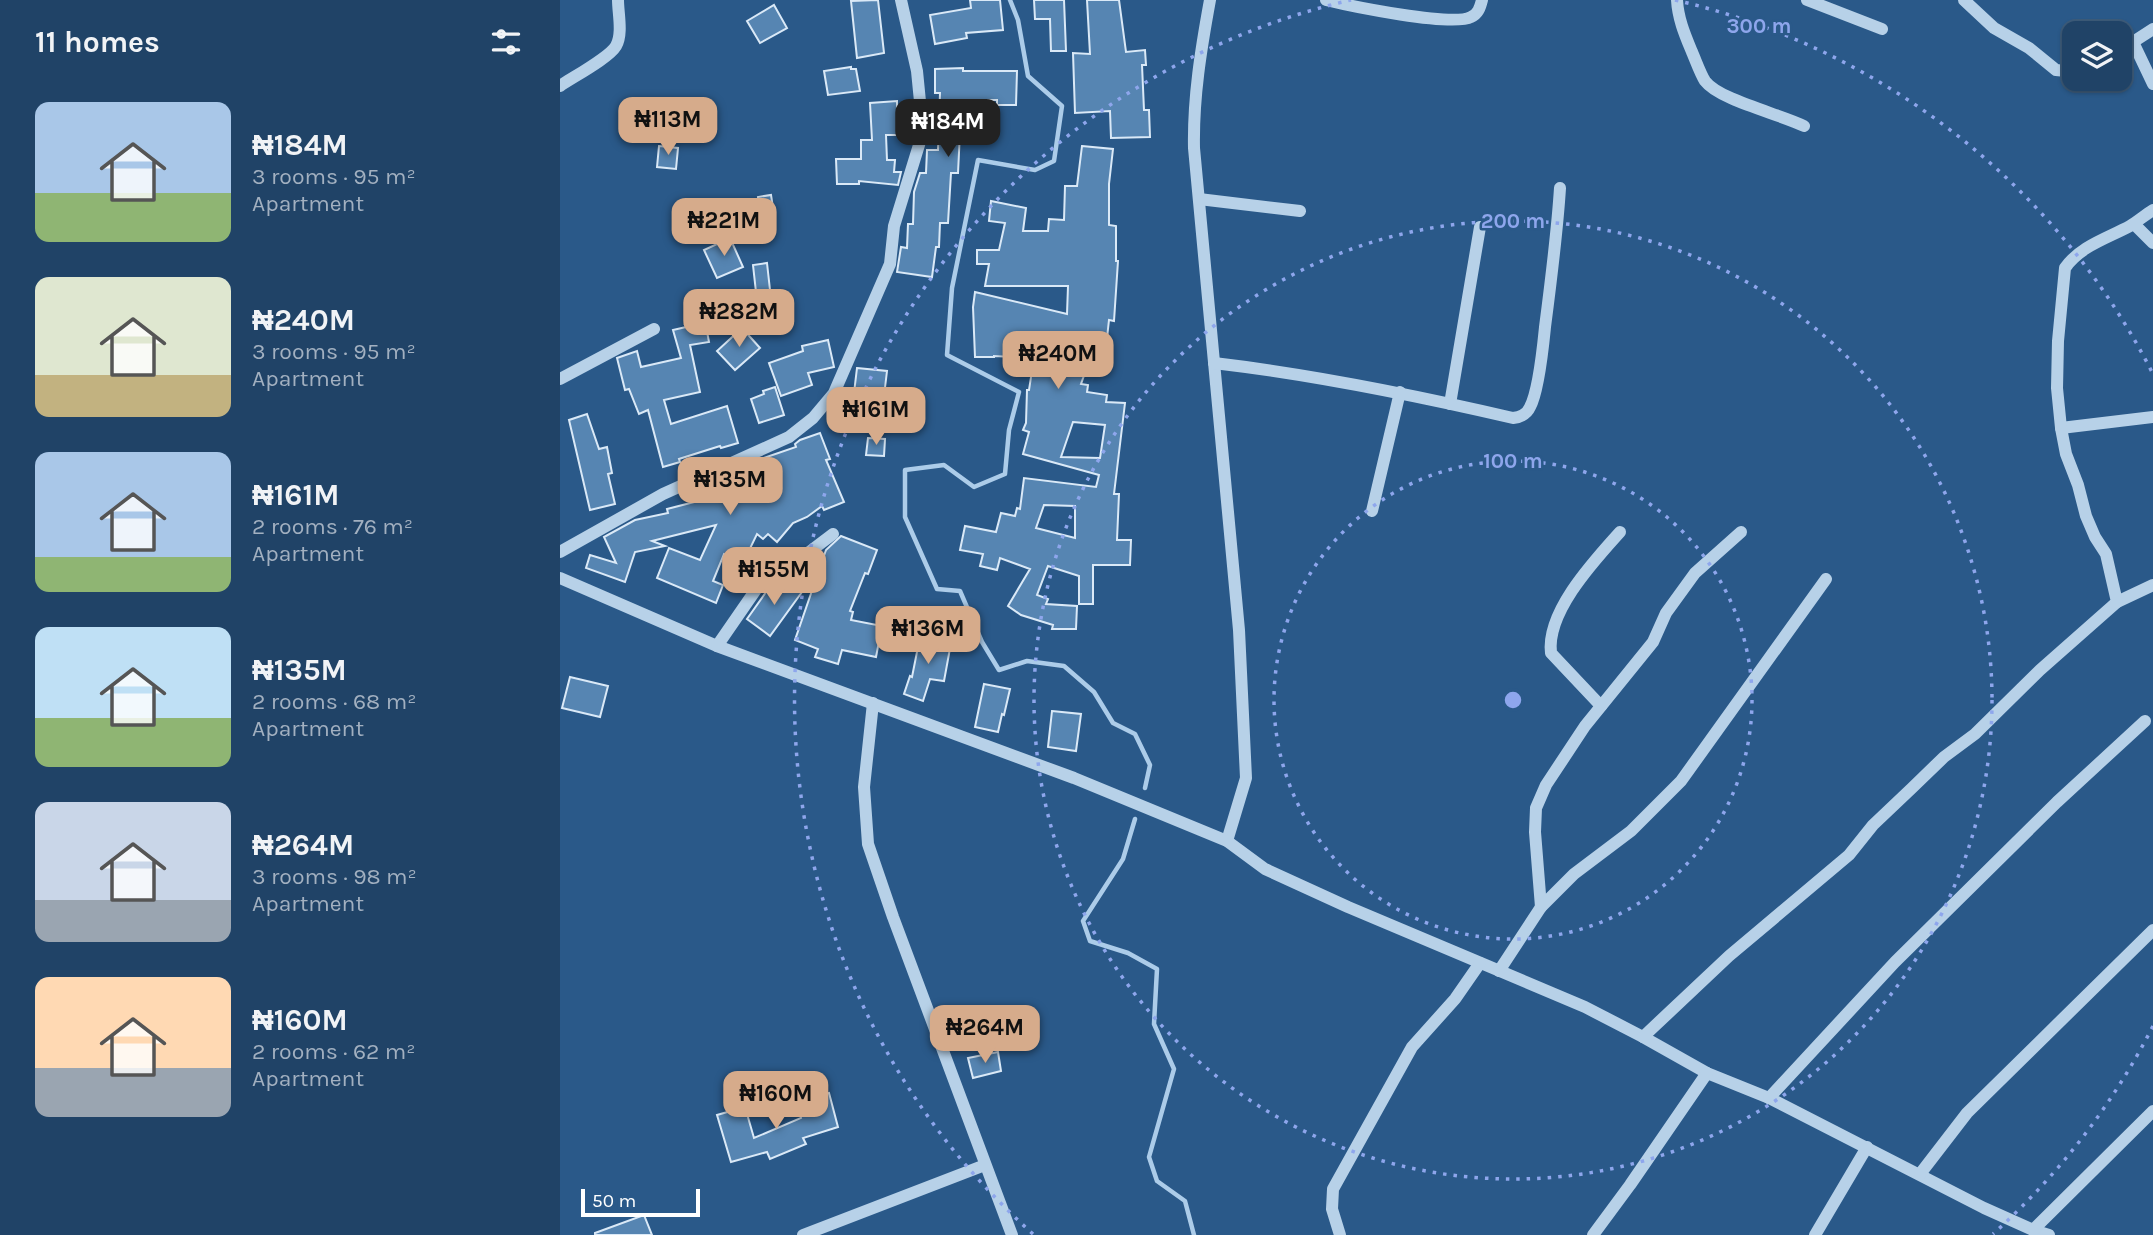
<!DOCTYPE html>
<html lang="en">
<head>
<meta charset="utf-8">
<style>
  body { margin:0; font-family:Karla,sans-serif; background:#2d4e70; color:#f1f3f6; height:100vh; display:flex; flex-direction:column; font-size:26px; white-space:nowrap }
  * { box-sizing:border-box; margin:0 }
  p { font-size:23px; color:#a2b0c0 }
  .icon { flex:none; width:38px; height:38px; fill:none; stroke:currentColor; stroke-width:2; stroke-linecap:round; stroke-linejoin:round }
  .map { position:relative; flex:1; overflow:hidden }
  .drawer { display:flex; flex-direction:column; background:#204367; width:560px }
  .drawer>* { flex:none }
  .buttons { position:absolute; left:1502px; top:21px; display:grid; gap:14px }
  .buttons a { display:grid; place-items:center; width:70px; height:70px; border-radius:14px; background:#204367; box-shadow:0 2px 5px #0004,0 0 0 2px #3d5c7b; font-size:35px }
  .scale { position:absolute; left:21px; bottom:18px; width:119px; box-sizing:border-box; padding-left:7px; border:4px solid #fff; border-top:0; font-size:19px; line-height:24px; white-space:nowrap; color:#fff; -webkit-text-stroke:5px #2a5989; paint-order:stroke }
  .price { position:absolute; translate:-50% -60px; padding:0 16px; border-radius:14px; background:#d6ab8b; color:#111; font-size:23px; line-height:46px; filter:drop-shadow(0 2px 4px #0008) }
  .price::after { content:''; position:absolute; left:50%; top:42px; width:21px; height:16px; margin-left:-10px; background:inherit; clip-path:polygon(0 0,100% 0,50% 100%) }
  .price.on { background:#222; color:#fff }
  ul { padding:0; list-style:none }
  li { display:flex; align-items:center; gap:21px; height:175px; padding:0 35px }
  li span { display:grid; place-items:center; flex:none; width:196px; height:140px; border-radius:14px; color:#555 }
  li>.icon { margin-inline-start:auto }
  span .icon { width:84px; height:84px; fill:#fffc; stroke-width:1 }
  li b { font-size:30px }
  h2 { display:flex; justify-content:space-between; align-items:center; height:84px; padding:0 35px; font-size:30px }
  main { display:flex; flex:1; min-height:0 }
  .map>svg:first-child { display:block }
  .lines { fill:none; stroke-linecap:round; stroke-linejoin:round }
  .stream { stroke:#accce9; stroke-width:4.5 }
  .building { fill:#5685b2; stroke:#dae9f7; stroke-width:2; fill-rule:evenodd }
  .minor { stroke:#b7d1e8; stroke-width:12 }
  .ring { fill:none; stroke:#8ea6ec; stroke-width:3.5; stroke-dasharray:3.5 7 }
  .centre { fill:#8ea6ec; stroke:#2a5989; stroke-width:3.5 }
  .ring-label { font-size:21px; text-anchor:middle; font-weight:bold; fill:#8ea6ec; stroke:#2a5989; stroke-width:5; stroke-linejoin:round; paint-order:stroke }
</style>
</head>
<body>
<main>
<section class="drawer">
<h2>11 homes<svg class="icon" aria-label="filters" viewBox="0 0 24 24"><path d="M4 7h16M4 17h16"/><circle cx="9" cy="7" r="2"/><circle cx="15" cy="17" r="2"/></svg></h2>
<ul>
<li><span style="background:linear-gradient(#a9c7e8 65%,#8fb573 0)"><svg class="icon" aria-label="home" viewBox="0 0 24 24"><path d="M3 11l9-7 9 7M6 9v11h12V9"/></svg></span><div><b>₦184M</b><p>3 rooms · 95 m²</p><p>Apartment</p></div></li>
<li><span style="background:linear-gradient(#dfe7d0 70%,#c2b280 0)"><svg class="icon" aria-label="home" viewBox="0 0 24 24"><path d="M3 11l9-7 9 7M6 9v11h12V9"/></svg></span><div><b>₦240M</b><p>3 rooms · 95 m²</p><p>Apartment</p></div></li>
<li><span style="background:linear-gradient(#a9c7e8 75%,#8fb573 0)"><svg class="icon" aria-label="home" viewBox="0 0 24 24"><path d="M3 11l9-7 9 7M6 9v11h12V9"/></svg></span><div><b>₦161M</b><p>2 rooms · 76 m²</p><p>Apartment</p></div></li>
<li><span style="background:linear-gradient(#bfe0f5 65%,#8fb573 0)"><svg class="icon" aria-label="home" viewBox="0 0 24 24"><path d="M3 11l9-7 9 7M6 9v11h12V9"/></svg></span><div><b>₦135M</b><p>2 rooms · 68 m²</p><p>Apartment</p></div></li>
<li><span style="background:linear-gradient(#c9d6e8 70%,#9aa5b1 0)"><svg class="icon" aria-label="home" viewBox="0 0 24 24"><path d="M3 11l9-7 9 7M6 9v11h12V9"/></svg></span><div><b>₦264M</b><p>3 rooms · 98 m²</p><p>Apartment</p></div></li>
<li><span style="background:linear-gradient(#ffd9b3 65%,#9aa5b1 0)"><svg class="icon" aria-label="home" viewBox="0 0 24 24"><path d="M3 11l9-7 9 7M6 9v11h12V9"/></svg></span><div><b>₦160M</b><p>2 rooms · 62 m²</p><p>Apartment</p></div></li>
</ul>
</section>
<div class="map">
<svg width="1593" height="1235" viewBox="0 0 1593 1235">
  <rect width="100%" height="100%" fill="#2a5989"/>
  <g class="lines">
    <g class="stream">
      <path d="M450,0L458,20L468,76L502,106L494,161L475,170L418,160L392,288L387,355L459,392L449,430L445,474L414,487L384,465L345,470V517L377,589L400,591L422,642L439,670L467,661L504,666L534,692L553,723L575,734L590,765L585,788"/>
      <path d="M575,819L563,859L523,921L530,941L568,953L597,969L594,1024L614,1069L589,1157L597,1181L625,1201L634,1235"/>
    </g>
  </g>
  <g class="building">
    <path d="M318,0L324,53L297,58L291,1Z"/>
    <path d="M410,0H440L443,30L406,33L407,38L375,44L370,15L411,8Z"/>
    <path d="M474,0H504L506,51H491L490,19H475Z"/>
    <path d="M527,0H559L566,52L585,50L586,65H582L584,110H589L590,137L551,138L550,111L515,113L513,53L530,54Z"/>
    <path d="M214,5L227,28L200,43L187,21Z"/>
    <path d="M291,67V69H296L300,91L268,95L264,71Z"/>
    <path d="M403,68V71H457L456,105H437V100H408L407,132H400L398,173H391L388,223H380L379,247H376L372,277L337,272L341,247L347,248L348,224H353L354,192L360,173H366L367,150H378L380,93H375V69Z"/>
    <path d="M337,101V135H326L327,160H335L334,172H341L338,185L299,181V184H277L276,159H301V140H312L310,103Z"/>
    <path d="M99,146L118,148L116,169L97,167Z"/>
    <path d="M522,146L553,149L549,184V225L556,226V261H558L554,321L549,320L546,347L535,345L521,384L528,385L527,392L547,395L546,402L565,403L554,494H559L557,540H571L570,565H533V604H519V576L488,566L477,595L488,599L486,604L517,606L516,629H492L493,625L461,615L448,606L470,569L440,558L437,570L420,566L423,554L400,550L405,526L436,532L441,513L455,516L457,508L460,509L464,478L536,487L539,475L463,454L469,432L463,430L466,423L467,390H469L474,358L434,356V357H415L413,307L415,292L507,314L508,286H425L429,264H417V250H439L445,223L429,221L431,201L466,208L463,231H488L489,219L504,220L505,186H517ZM513,422L545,425L540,458L501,457ZM484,505L515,506V538L476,528Z"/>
    <path d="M211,195L214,214L200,216L198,197Z"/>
    <path d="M170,238L183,267L157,278L144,250Z"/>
    <path d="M207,263L210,290L196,292L193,265Z"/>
    <path d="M145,321L149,342L130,345L140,392L104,400L111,424L167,406L178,443L161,448L160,446L119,459L120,462L103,467L88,410L79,414L69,389L65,390L57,358L77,351L81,367L121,358L113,330L126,327L125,325Z"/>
    <path d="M182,328L200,348L175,370L157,351Z"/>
    <path d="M268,340L274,367L248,373L252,385L221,396L209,363L243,351L242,346Z"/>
    <path d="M297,368L327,371L324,396L294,393Z"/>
    <path d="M215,387L224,415L199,423L191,399L204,394L203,391Z"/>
    <path d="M27,414L39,449L47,447L52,473L48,474L55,504L30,510L9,420Z"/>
    <path d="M260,433L270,459L266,460L284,502L264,510L262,506L247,517L233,523L217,542L208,534L203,539L197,534L183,563L164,554L153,581L163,585L156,603L97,578L109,548L140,560L156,525L92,541L105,546L75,552L65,582L26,568L30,555L56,563L44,537L75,520L108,513L107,509L142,500L137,488L201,459L236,447L235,444L240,440Z"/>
    <path d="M308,438L325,439L324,456L306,455Z"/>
    <path d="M281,536L317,550L308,574L305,573L290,611L293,612L291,620L322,626L316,657L282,650L278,664L255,657L258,649L235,640L266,550Z"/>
    <path d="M215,582L242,592L210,636L187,619L211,585Z"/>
    <path d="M360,637L391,643L384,681L370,679L363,701L344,694L350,676L352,677Z"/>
    <path d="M10,677L48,686L40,717L2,708Z"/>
    <path d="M424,684L450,689L444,715L442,714L438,732L415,727Z"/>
    <path d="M492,711L521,714L516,751L488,747Z"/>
    <path d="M438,1052L441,1071L413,1078L408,1058Z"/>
    <path d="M269,1093L278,1127L243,1138L246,1144L210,1159L207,1152L171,1162L157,1115L185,1107L194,1138L241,1118L239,1107L255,1103L253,1097Z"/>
    <path d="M84,1215L92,1235H35V1233Z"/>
  </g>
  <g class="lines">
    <g class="minor">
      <path d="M650,0C641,49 633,98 634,148L679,630L686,778L667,841"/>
      <path d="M766,0C790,6 892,27 911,17C918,14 920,8 922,0"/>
      <path d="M1117,0C1118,19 1125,35 1132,52C1136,61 1140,73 1145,81C1159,100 1220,114 1244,126"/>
      <path d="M1247,0L1322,29"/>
      <path d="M1404,0L1434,28L1469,48L1496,70L1506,71L1514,68"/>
      <path d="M1573,42L1593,29"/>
      <path d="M1559,48L1573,42L1593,84"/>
      <path d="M0,86C13,77 49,58 56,46C63,34 58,13 58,0"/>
      <path d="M639,199L740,211"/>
      <path d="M1574,224L1593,243"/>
      <path d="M654,363C756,375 854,395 953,418C961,417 967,414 970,407C979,390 983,347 985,327C991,281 997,235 1000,188"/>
      <path d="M0,379L94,329"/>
      <path d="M890,404L920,227"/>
      <path d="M1501,428L1593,417"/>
      <path d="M812,511L840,392"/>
      <path d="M0,552L103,494L229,437L253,418L274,393L330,264L334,226L363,132L357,71L341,0"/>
      <path d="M0,578L157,646L514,778L667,841L705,869L788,907L1025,1007L1083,1037L1147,1073L1209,1098L1424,1208L1473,1230L1489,1235"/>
      <path d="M1557,602L1593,585"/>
      <path d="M157,646L204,578L236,562L273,534"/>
      <path d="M313,703L304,787L308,844L333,917L452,1235"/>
      <path d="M1041,706L991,653C986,612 1034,561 1060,532"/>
      <path d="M981,907L975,832L976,808L986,785L1025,726L1093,642L1106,613L1135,573L1181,532"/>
      <path d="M939,971L981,907L1014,874L1071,831L1121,781L1266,579"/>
      <path d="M1083,1037L1169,956L1289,855L1313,825L1352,788L1384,757L1415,734L1480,670L1557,602L1546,554L1535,537L1526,516L1518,485L1506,454L1501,428L1497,388L1498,341L1505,268C1520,246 1548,238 1570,226C1578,221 1585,215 1593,210"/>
      <path d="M1209,1098L1335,962L1497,802L1585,721"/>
      <path d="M1360,1174L1407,1113L1593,930"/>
      <path d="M1473,1230L1593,1111"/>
      <path d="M243,1235L425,1165"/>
      <path d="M780,1235L772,1209L773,1189L852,1047L895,999L920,963"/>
      <path d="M1033,1235L1070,1185L1147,1073"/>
      <path d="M1255,1235L1307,1147"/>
    </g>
  </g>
  <g class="ring">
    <circle cx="953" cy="700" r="239"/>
    <circle cx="953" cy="700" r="479"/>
    <path d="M1593 1026A718 718 0 0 1 1433 1234M473 1234A718 718 0 0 1 791 0M1115 0A718 718 0 0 1 1593 374"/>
  </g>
  <circle cx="953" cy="700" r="10" class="centre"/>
  <g class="ring-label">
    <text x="1199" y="33">300 m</text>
    <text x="953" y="228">200 m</text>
    <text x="953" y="468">100 m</text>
  </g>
</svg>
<div class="buttons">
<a><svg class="icon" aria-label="layers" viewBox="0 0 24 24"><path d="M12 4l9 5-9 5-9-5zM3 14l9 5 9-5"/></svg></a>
</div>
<div class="scale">50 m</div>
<b class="price" style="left:108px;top:157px">₦113M</b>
<b class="price on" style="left:388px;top:159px">₦184M</b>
<b class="price" style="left:164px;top:258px">₦221M</b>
<b class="price" style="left:179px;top:349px">₦282M</b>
<b class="price" style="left:498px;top:391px">₦240M</b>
<b class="price" style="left:316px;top:447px">₦161M</b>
<b class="price" style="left:170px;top:517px">₦135M</b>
<b class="price" style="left:214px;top:607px">₦155M</b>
<b class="price" style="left:368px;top:666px">₦136M</b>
<b class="price" style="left:425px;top:1065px">₦264M</b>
<b class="price" style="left:216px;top:1131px">₦160M</b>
</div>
</main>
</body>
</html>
